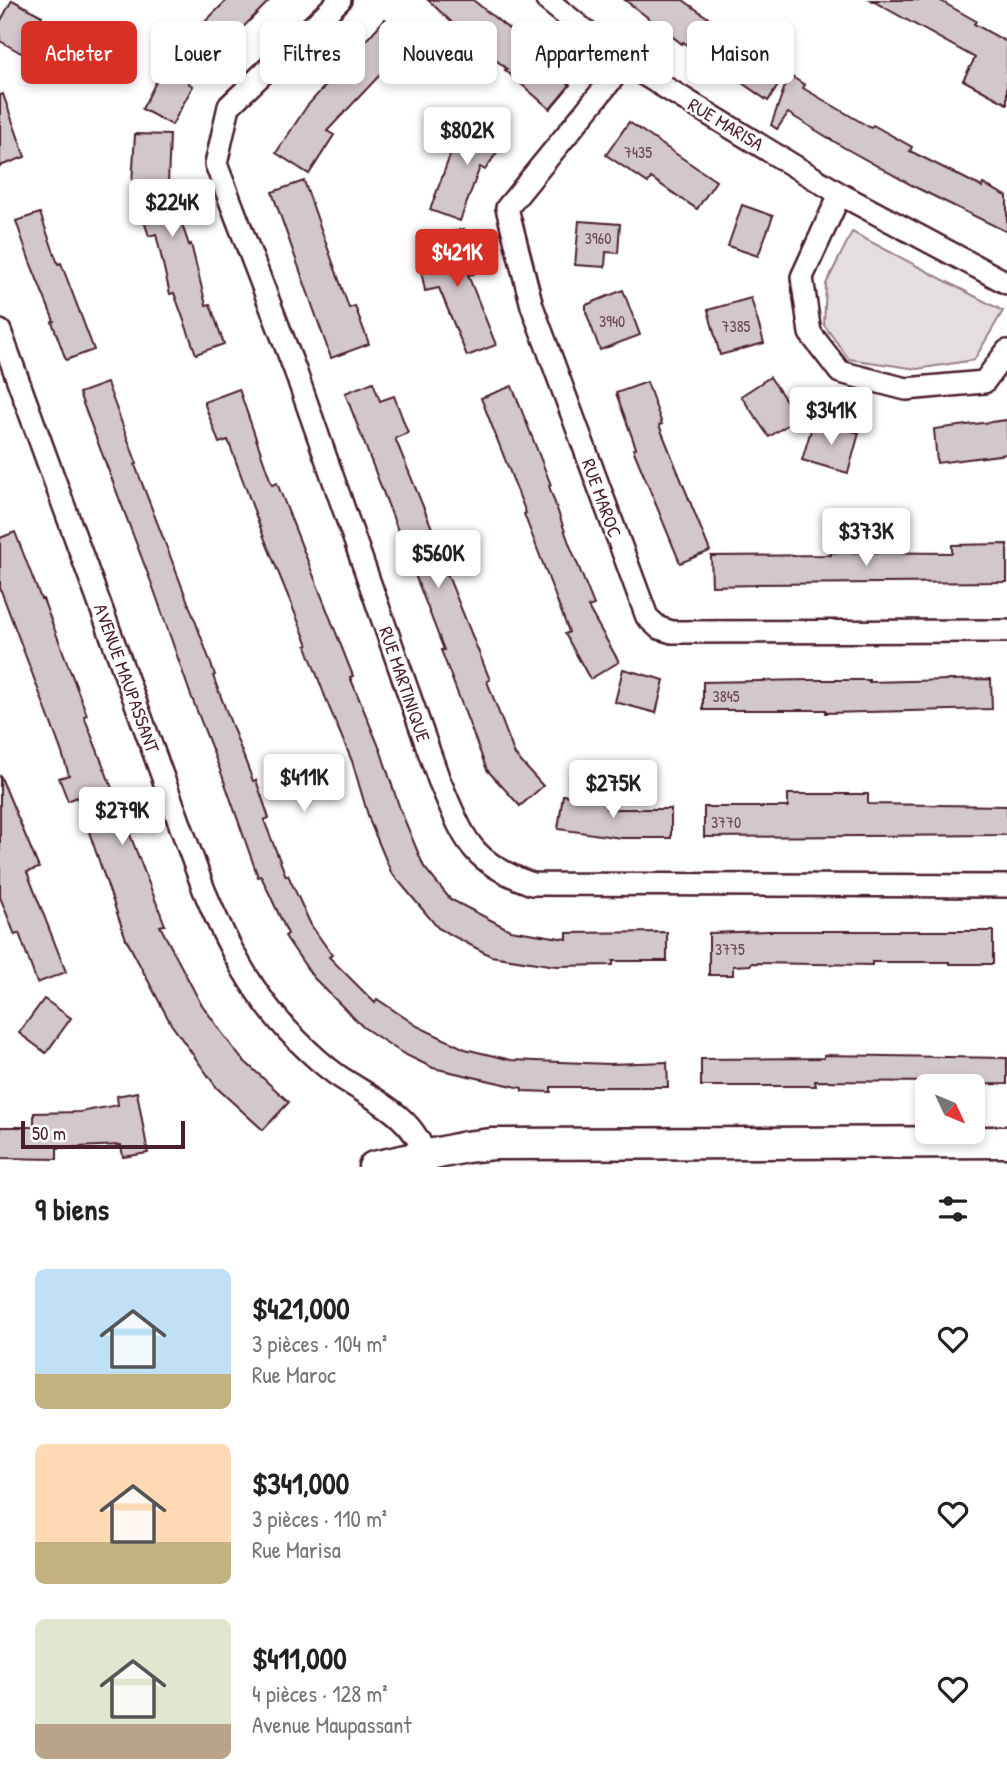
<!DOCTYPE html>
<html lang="fr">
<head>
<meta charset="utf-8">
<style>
  body { margin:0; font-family:"Patrick Hand",sans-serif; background:#f2f2f2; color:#222; height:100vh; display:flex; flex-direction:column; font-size:26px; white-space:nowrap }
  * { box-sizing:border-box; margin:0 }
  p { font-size:23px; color:#767676 }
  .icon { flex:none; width:38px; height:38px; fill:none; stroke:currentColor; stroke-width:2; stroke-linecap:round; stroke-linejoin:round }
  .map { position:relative; height:1167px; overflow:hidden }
  .drawer { display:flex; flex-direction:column; background:#fff; flex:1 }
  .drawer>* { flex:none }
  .top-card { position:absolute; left:21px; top:21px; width:966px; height:63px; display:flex; gap:14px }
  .needle { width:46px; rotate:134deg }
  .buttons { position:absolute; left:915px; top:1074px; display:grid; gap:14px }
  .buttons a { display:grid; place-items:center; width:70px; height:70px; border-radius:10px; background:#fff; box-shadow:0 4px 10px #0003; font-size:35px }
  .scale { position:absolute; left:21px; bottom:18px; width:164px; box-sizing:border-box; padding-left:7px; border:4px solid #4a1f2b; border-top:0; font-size:19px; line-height:24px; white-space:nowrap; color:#4a1f2b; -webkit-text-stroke:5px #fff; paint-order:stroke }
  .price { position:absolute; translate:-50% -60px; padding:0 16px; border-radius:7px; background:#fff; color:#222; font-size:23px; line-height:46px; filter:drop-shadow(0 2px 4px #0008) }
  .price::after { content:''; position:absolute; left:50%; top:42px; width:21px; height:16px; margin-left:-10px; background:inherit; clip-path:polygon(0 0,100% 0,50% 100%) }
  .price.current { background:#d93025; color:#fff }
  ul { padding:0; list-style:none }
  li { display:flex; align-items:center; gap:21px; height:175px; padding:0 35px }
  li span { display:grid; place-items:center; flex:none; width:196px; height:140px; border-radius:10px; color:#555 }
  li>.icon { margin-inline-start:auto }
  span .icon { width:84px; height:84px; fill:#fffc; stroke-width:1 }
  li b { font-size:30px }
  h2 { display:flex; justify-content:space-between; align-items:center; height:84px; padding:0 35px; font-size:30px }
  .tag { padding:0 24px; border-radius:10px; background:#fff; box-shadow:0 4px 10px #0003; font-size:24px; line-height:63px }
  .tag.current { background:#d93025; color:#fff }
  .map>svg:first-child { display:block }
  .green { fill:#e5dee0; stroke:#987e86; stroke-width:2 }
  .building { fill:#d2c7cb; stroke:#4a1f2b; stroke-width:2 }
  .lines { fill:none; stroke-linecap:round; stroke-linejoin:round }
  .street-casing { stroke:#4a1f2b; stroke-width:26 }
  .secondary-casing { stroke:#4a1f2b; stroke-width:35 }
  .street { stroke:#fff; stroke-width:21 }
  .secondary { stroke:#fff; stroke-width:30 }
  .labels { text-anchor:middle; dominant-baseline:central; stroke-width:5; stroke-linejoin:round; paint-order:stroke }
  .number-label { font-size:16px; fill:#6c4953 }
  .street-label { font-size:19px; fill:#4a1f2b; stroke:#fff }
</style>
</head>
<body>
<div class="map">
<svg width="1007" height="1167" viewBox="0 0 1007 1167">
  <rect width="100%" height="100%" fill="#fff"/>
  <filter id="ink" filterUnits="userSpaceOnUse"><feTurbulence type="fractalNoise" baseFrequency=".0143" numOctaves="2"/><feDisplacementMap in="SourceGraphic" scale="14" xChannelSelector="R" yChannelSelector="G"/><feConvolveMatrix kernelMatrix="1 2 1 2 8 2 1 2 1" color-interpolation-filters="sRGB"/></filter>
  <g filter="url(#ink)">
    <path class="green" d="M852,232L1003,311L974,360L917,369L849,359L824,325L826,284Z"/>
    <g class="building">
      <path d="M12,0L42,16L21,53L0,41V22Z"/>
      <path d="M227,0H270L188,83L193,86L172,125L142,109L169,57Z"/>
      <path d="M428,0H473L515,34L514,36L570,85L550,109L505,70L507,69L464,34Z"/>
      <path d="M625,0H683L755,51L754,53L786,73L768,101L683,42L682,44Z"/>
      <path d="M871,0H939L976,21L974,24L1007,42V104L963,80L975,58Z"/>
      <path d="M385,19L410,43L327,131L334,135L309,174L276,153L307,106Z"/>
      <path d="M789,75L805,85L803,88L871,128L873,125L912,147L910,151L982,187L983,184L1007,196V232L917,188L843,147L788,113L777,129L771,125Z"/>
      <path d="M3,94L25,157L0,166V95Z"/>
      <path d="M476,114L508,136L485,170L480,167L460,221L430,210L452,150Z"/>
      <path d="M629,122L716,181L697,209L651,178L648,183L606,155Z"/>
      <path d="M135,134L170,135L168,183L189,245L191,244L206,305L210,304L224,344L196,354L174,293L170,294L156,234L149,236L132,185Z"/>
      <path d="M304,181L349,308L355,306L369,344L331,358L272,192Z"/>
      <path d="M742,205L773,216L758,256L728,246Z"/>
      <path d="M40,213L58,264L61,263L94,350L66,360L52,322L54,321L30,262L16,221Z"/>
      <path d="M579,221L620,224L618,253L606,252L605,267L575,265Z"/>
      <path d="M464,229L474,274L468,275L496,345L467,356L439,288L425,291L419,259L434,255L430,236Z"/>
      <path d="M623,290L640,335L600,350L586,312V305Z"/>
      <path d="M751,298L764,343L720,355L708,310Z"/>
      <path d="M770,377L798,418L769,437L741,396Z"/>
      <path d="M373,382L380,401L394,396L408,433L395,438L445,560L442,561L490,680L487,681L515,755L543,786L520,806L487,770L441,650H444L345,393Z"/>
      <path d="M647,382L662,424L659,425L710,551L680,563L633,449L636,448L616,393Z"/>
      <path d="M107,383L137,464L135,465L196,623L215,675L213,676L253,781L256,780L269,818L264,820L286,876L288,875L311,925L332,955L329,957L375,1003L377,999L417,1026L465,1049L511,1060L609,1064L667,1062L668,1087H551V1092L522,1091V1088L433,1068L402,1053L363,1027L313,977L285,936L288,934L261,876L258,877L222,775L190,693L154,590L79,393Z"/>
      <path d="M512,386L551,485L549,486L569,543L594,605L588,607L619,662L590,679L565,634L569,632L524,514L526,513L481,398Z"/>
      <path d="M239,389L272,485L277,483L353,676L350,677L380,749L400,809L424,867L450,899L510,930L567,939V933L667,932V961H613V965L556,966L491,956L438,928L391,872L370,822L352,761L329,707L306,646L308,645L263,535L228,440L219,443L204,402Z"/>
      <path d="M814,420L859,433L848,473L802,460Z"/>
      <path d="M1007,420V454L937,463L934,429Z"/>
      <path d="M15,532L41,599H43L87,715L84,716L165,925L160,926L200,1002L222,1033L241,1058L289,1102L263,1130L217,1088L171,1024L126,939L77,797L68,801L59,778L69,775L61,750L0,588V538Z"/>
      <path d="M1007,544V582L756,584V585L712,586L711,556L831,555V552L952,553V545Z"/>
      <path d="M623,669L664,680L656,713L615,702Z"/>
      <path d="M991,679L992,709L826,713V710H703V682L809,680H869V682Z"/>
      <path d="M0,775L39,868L27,872L66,972L37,983L19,933L15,935L0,897Z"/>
      <path d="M788,794H868V804L1007,806V835L704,837V807H788Z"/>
      <path d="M563,795L607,801L606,809H671V838H621L558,829Z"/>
      <path d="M767,931H993V964H950V962H872V965L751,963V965L733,966V975H709V933Z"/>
      <path d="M44,999L71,1018L46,1053L19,1033Z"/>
      <path d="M824,1055L1007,1058V1084L942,1085V1082L815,1081L816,1086H701V1059L824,1058Z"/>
      <path d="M137,1092L148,1153L123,1157L121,1145L57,1148V1159L0,1158V1127H34V1113L80,1112L118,1105L117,1096Z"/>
    </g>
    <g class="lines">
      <g class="street-casing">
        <g id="street">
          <path d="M340,0L229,106L216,164L295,370L439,780C465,839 468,861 532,884L1007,886"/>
          <path d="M547,0L625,63L840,194L1007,283"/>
          <path d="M625,63L507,208L532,306L647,617L659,628L672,632L1007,631"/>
          <path d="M840,194L802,277L810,333L840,372L906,389L984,382L1007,351"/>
          <path d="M0,331L204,890C227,945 254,998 297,1040C309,1052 323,1065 337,1075C369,1097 414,1115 425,1156"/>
        </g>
      </g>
      <g class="secondary-casing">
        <path id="secondary" d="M374,1167L466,1147L493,1144L1007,1142"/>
      </g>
      <use href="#street" class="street"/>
      <use href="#secondary" class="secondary"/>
    </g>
  </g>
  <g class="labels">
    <g class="number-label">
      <text x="638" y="152">7435</text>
      <text x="598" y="238">3960</text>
      <text x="612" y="321">3940</text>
      <text x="736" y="326">7385</text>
      <text x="726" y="696">3845</text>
      <text x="726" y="822">3770</text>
      <text x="730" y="949">3775</text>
    </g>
    <g class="street-label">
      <text transform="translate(726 124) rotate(31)">RUE MARISA</text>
      <text transform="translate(602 498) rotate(70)">RUE MAROC</text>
      <text transform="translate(127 678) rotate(70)">AVENUE MAUPASSANT</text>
      <text transform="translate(405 684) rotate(71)">RUE MARTINIQUE</text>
    </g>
  </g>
</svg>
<div class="buttons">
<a><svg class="needle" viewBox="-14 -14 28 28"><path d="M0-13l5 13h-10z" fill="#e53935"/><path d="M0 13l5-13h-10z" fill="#767676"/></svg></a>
</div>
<div class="scale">50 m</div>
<b class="price" style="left:467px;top:167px">$802K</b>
<b class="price" style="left:172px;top:239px">$224K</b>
<b class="price current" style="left:457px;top:289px">$421K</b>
<b class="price" style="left:831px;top:447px">$341K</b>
<b class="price" style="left:866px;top:568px">$373K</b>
<b class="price" style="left:438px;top:590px">$560K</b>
<b class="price" style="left:304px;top:814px">$411K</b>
<b class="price" style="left:613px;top:820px">$275K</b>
<b class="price" style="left:122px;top:847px">$279K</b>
<div class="top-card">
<a class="tag current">Acheter</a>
<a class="tag">Louer</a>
<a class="tag">Filtres</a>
<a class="tag">Nouveau</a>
<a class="tag">Appartement</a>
<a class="tag">Maison</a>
</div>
</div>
<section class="drawer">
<h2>9 biens<svg class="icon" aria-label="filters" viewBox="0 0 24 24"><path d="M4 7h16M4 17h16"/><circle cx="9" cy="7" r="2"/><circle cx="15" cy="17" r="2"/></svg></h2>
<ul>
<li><span style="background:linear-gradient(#bfe0f5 75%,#c2b280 0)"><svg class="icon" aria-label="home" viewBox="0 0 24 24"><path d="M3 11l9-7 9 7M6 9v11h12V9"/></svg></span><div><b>$421,000</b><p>3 pièces · 104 m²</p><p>Rue Maroc</p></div><svg class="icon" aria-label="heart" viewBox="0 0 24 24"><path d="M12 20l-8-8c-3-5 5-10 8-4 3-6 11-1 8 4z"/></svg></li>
<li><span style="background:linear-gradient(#ffd9b3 70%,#c2b280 0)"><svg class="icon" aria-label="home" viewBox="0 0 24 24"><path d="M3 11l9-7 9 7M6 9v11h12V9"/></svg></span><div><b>$341,000</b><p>3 pièces · 110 m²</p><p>Rue Marisa</p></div><svg class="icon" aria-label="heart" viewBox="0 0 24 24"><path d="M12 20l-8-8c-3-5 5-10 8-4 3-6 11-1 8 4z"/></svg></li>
<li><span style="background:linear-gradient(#dfe7d0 75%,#b9a48a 0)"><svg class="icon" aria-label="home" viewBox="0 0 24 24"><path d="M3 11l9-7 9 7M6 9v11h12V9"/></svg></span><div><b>$411,000</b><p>4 pièces · 128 m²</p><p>Avenue Maupassant</p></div><svg class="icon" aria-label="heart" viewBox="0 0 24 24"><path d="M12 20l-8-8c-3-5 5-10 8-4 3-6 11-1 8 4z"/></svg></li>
</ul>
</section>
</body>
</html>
